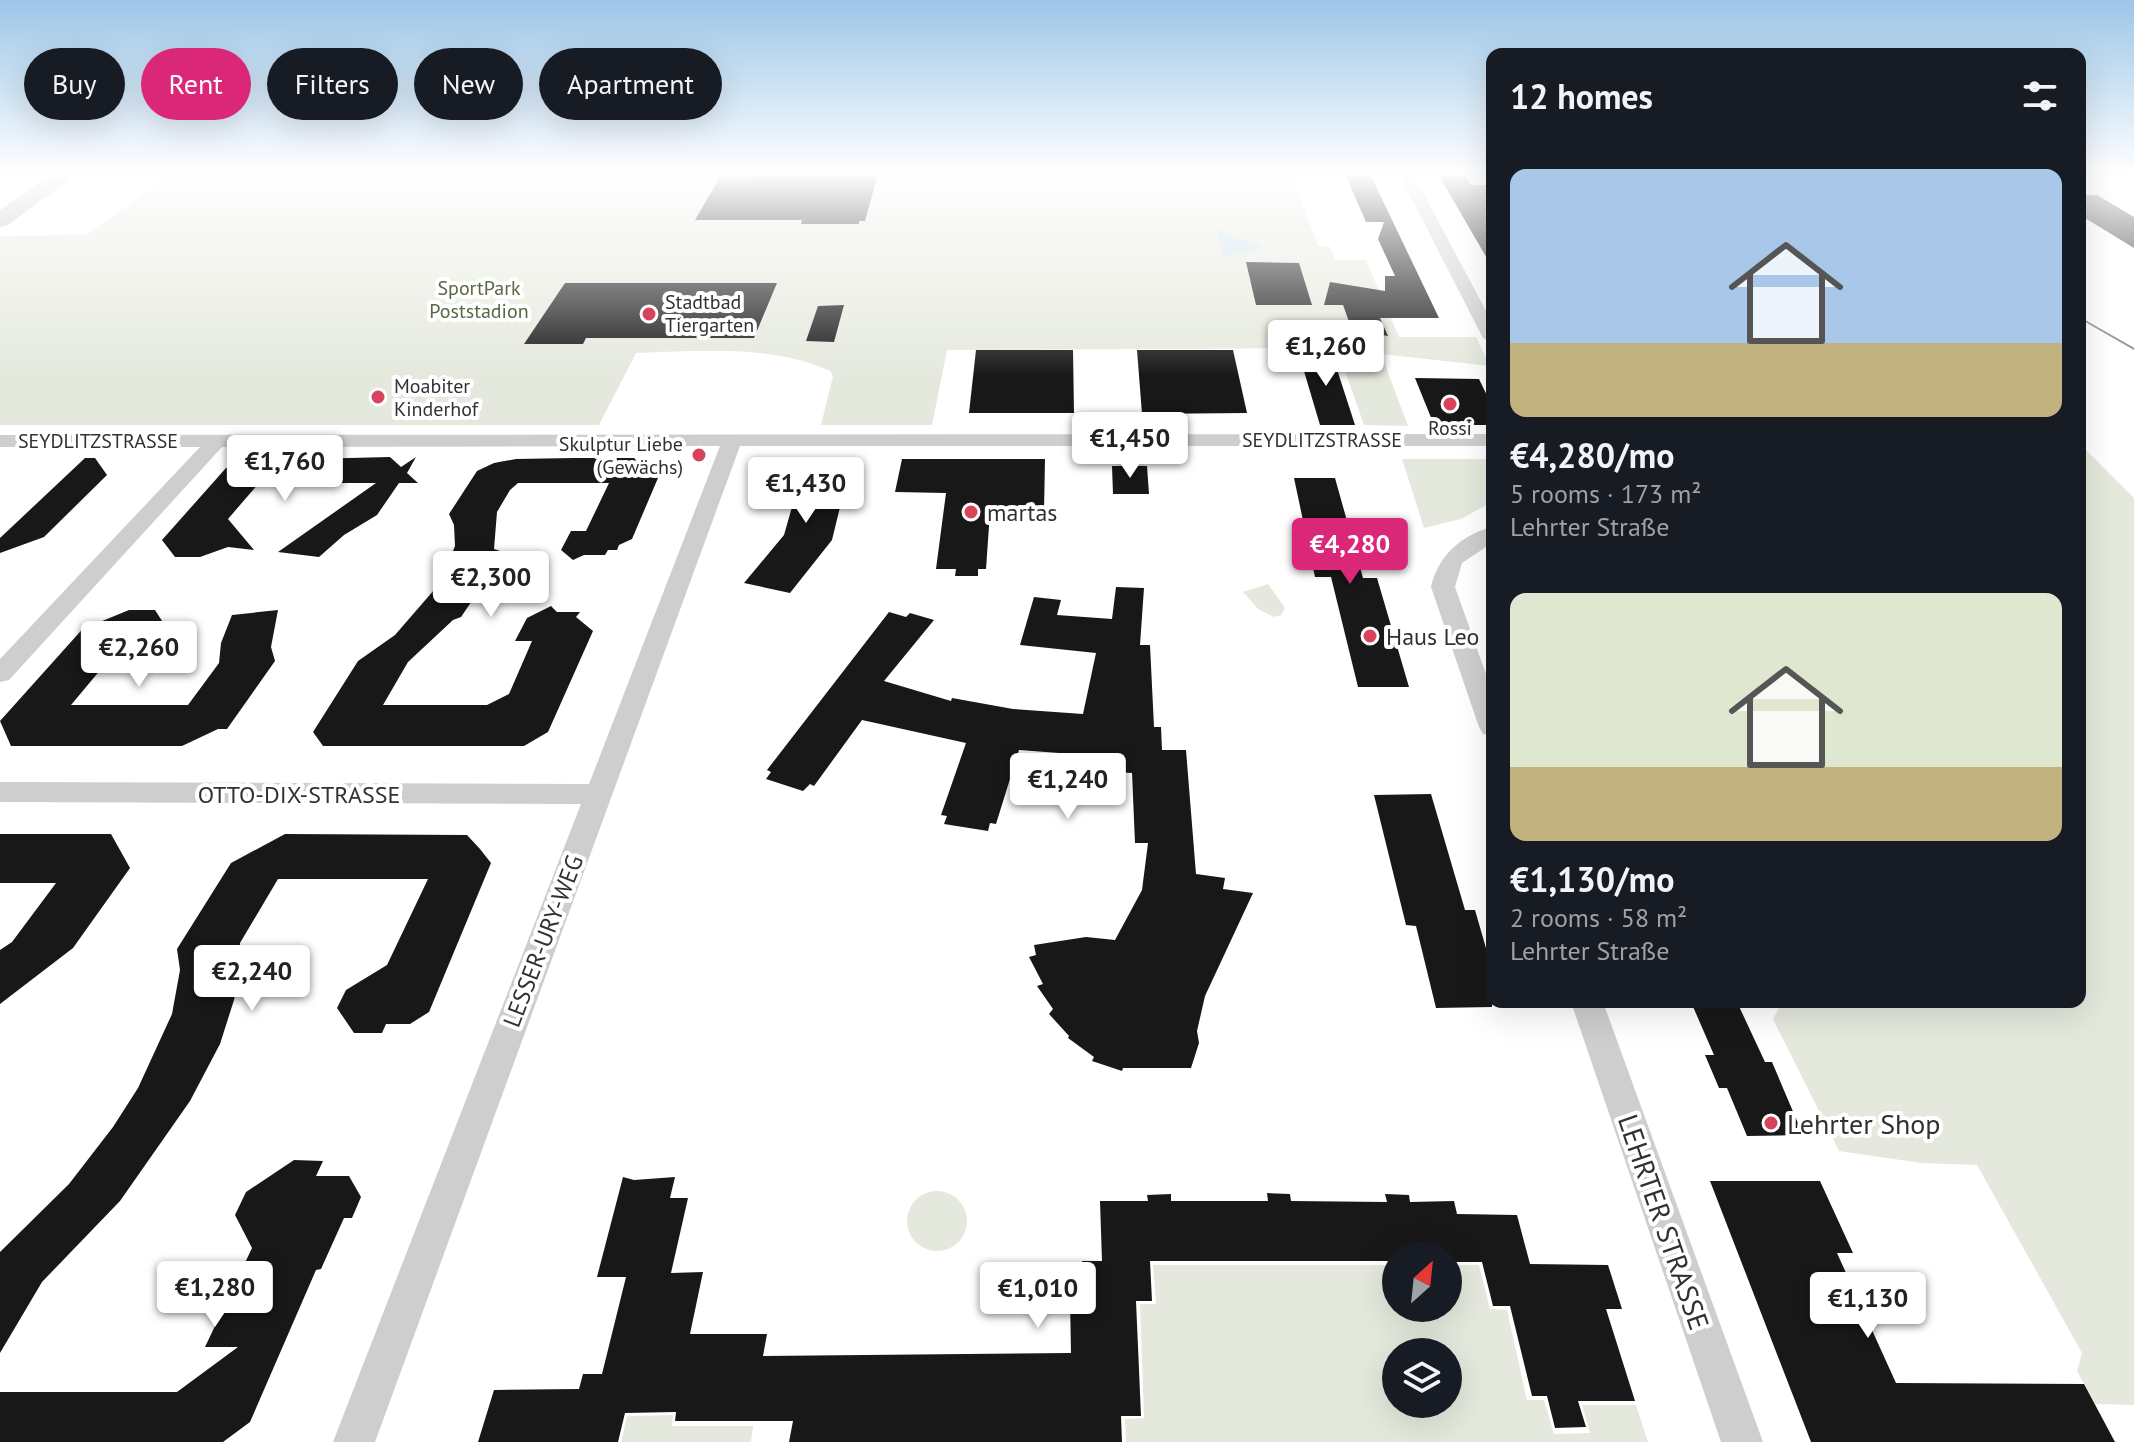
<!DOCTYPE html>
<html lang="en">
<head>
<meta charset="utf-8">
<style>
  body { margin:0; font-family:"PT Sans",sans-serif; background:#242831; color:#f1f3f6; height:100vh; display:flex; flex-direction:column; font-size:30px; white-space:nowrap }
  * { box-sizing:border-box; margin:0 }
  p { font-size:26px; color:#9ea1a6 }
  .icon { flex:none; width:44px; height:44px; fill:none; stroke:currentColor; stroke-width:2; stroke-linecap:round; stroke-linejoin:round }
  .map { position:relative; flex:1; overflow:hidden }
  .side { position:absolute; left:1486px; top:48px; width:600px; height:960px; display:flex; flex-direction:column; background:#171b24; border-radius:16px; box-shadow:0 8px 32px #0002 }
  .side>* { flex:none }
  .banner { position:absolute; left:24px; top:48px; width:760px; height:72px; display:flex; gap:16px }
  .needle { width:52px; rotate:27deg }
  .buttons { position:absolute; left:1382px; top:1242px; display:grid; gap:16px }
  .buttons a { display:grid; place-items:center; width:80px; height:80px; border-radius:50%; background:#171b24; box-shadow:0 8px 32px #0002; font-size:40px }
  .price { position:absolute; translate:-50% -68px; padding:0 18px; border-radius:8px; background:#fff; color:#222; font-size:26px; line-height:52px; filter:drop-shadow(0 2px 4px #0008) }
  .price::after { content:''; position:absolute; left:50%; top:48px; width:24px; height:18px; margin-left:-12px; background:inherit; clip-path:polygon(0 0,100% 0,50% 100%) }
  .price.on { background:#db2777; color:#fff }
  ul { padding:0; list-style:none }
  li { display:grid; align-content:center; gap:16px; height:424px; padding:0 24px }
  li span { display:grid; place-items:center; height:248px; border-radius:16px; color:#555 }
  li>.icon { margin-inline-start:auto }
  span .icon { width:144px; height:144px; fill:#fffc; stroke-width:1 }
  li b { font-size:34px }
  h2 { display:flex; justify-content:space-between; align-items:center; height:96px; padding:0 24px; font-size:34px }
  .pill { padding:0 28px; border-radius:36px; background:#171b24; box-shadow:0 8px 32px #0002; font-size:28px; line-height:72px }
  .pill.on { background:#db2777; color:#fff }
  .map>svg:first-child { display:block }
  .green { fill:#e5e9dd; fill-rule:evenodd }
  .water { fill:#cbe0e8 }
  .building { fill:#181818 }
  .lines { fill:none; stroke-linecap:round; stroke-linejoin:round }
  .street { fill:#cecece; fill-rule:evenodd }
  .secondary { fill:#bbb; fill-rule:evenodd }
  .tram { stroke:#868686; stroke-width:2 }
  .poi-dot { fill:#d7435a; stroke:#fff; stroke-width:3 }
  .labels { text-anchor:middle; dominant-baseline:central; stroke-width:8; stroke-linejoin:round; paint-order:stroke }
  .far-park-label { font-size:20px; fill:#576941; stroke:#fff }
  .far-poi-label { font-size:20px; fill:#313131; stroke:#fff; text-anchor:start }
  .far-street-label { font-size:20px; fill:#313131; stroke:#fff }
  .poi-label { font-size:24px; fill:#313131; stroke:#fff; text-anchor:start }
  .street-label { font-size:24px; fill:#313131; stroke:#fff }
  .near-poi-label { font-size:28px; fill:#313131; stroke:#fff; text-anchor:start }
  .near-street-label { font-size:28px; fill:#313131; stroke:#fff }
</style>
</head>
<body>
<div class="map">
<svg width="2134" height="1442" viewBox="0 0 2134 1442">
  <rect width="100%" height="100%" fill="#fff"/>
  <g class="green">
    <path d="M172,174H1292L1318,246H1329L1335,260H1366L1399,337H1476L1490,366L1381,354L1408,426L1364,425L1337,348L947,350L932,425H821L833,376L830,371C771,344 699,351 636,353L599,425H0V236L86,235Z"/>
    <path d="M2080,444L2134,498V1405L2095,1404L2077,1371L2082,1353L1977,1165L1921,1163L1839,1151L1773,1019L1782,1002H2080Z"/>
    <path d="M1402,459H1492V502L1461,519L1424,528Z"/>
    <path d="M1268,584L1285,608L1281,615L1274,617L1258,609L1243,592Z"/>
    <circle cx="937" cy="1221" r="30"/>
    <path d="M1153,1265H1396V1308H1448V1265H1479L1490,1309L1507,1310L1527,1400H1544L1554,1434L1590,1433L1582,1405H1636L1648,1442H1126L1125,1419L1144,1418L1140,1304H1156ZM1448,1352V1404H1396V1352Z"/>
    <path d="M673,1415L672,1426H753L751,1442H621L627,1416Z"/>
  </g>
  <path class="water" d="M1216,229L1262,247L1224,257Z"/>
  <g class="building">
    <path d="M878,174L865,221H859V224H801L802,220H695L720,177Z"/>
    <path d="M1345,174H1370L1439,318H1380L1388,336L1352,330L1343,305H1324L1330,282L1385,291V276H1395L1378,239L1384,222H1366Z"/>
    <path d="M1438,174H1464L1471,185H1492V267Z"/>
    <path d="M2080,195H2097L2134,217V248L2080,215Z"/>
    <path d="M1246,262L1299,263L1312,305H1256Z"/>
    <path d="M565,283H777L754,338H586L583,344H524Z"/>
    <path d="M844,305L834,342L806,341L818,306Z"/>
    <path d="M976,350H1073L1074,413H969Z"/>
    <path d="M1137,350H1233L1247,413L1142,414Z"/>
    <path d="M1298,351H1331L1355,425H1320Z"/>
    <path d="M1415,378L1479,379L1492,406V425H1434Z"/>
    <path d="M264,457L267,460L390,457L401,467L416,457L407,473L418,483H399L377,515L344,535L319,557L278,552L376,483H259L228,519L254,550L228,547L200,557H175L162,540L226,468Z"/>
    <path d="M85,458H95L107,475L44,537L0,553V538Z"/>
    <path d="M574,458H634L639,463H649L661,471L632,539L619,545L617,550H608L605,555H584L573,560L561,550L571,531H586L609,483H518L510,490L497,512L494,549L500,551L484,583L461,617L453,620L408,662L383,705H487L509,694L532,641H515L527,618L551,606L557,612H580L576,617L593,631L548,732L524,746H323L313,732L358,661L395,635L434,590H442V579L455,546L454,525L449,514L477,471L494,463L516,459Z"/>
    <path d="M806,458H852L832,540L790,593L744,583L784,535Z"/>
    <path d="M902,459H1045L1044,512H990L986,569H978V576H955L956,569H936L946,493L895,492Z"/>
    <path d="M1112,466H1147L1149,494H1113Z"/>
    <path d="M1294,478H1335L1363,578H1377L1409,687H1358L1331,577H1315Z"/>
    <path d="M1116,587L1144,588L1140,645H1150L1154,727H1161L1162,750H1186L1196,874L1225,878L1223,889L1253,893L1205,996L1197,1031L1199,1043L1191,1068H1123L1122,1071L1092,1061L1094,1057L1068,1038L1069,1036L1049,1014L1053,1009L1037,986L1043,984L1029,957L1036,955L1034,945L1086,937L1115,940L1142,890L1148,843H1135L1132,773L1084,770L1086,755L1019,750L996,824L990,823L988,831L944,824L947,816L941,815L966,743L862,720L814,786L810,784L803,791L766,779L771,772L767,770L889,612L906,617L910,613L934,620L884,681L951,701L952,698L1013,709L1083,714L1096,653L1020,645L1034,597L1061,600L1057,615L1112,619Z"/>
    <path d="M129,610H155L164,624L153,637L137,644H122L71,705H188L219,663L221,643L232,615L278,610L271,647L275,661L227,729H218L182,746H11L0,721L87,624H95Z"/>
    <path d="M1431,794L1465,910H1475L1492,969V1007L1436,1008L1416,926L1406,925L1374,795Z"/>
    <path d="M0,834H111L130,868L73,948L0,1004V950L12,942L56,883H0Z"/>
    <path d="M285,834L467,835L480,849L491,863L429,1012L410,1024H386L382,1033H354L337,1008L346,990L387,965L428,879H278L240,943L239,974L234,1000L220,1044L190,1101L120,1201L42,1282L0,1353V1252L69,1184L113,1127L138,1088L172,1014L180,970L177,949L231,863Z"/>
    <path d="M1691,1002H1737L1765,1062H1772L1803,1135L1747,1136L1727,1088H1719L1705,1055H1714Z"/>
    <path d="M294,1160L323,1161L316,1176H349L361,1197L352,1218H344L321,1269L316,1270L250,1422L223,1442H0V1392H177L238,1347H205L252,1248L235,1215L246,1192Z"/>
    <path d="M623,1177L634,1180L675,1177L670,1198H688L671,1273L703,1272L690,1334H767L763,1356L1071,1353L1070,1298H1082V1261H1102L1100,1201H1148L1147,1195L1171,1194V1201H1268L1267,1193L1290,1194L1291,1201L1387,1202L1385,1194L1409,1195L1410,1202L1454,1201L1457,1214L1517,1215L1530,1264L1608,1265L1622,1309H1606L1635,1401H1578L1586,1427L1555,1428L1547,1396H1532L1510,1306H1493L1482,1262H1448V1256H1396V1261H1150L1152,1301H1136L1141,1416H1121L1122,1442H789L793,1421H675L676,1412L625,1413L618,1442H478L494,1390L579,1389L583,1374H602L626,1277H597Z"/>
    <path d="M1710,1181H1820L1853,1253H1837L1896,1383L2084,1384L2115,1442H1811Z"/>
  </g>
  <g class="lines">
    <g class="street">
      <path d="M1399,174H1413L1492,322V343L1483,338Z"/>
      <path d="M1492,434V446H740L375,1442H333L581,804L0,802V782L589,784L720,446L222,447L9,680L0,682V659L200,447H0V435Z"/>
      <path d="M1492,527V543L1462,563L1455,587L1492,691V736L1483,734L1479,727L1431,587C1438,556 1461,535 1492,527Z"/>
      <path d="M1571,1002H1603L1763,1442H1721Z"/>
    </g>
    <path class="secondary" d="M53,174H77L8,225L0,227V210Z"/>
    <path class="tram" d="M2080,318L2134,349"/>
  </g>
  <linearGradient id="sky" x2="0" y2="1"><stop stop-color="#9cc6e8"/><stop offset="0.46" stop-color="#fff"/><stop offset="1" stop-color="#fff" stop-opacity="0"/></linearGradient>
  <rect width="2134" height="376" fill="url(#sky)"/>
  <g class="poi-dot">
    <circle cx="649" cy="314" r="8"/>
    <circle cx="378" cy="397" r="8"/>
    <circle cx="1450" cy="404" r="8"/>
    <circle cx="699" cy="455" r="8"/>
    <circle cx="971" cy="512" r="8"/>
    <circle cx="1370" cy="636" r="8"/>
    <circle cx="1771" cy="1123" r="8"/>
  </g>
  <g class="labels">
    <g class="far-park-label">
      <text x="479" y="288">SportPark<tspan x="479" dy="23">Poststadion</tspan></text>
    </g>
    <g class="far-poi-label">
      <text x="665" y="302">Stadtbad<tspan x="665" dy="23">Tiergarten</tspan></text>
      <text x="394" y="386">Moabiter<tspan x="394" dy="23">Kinderhof</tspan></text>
      <text x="1450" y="428" text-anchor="middle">Rossi</text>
      <text x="683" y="444" text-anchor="end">Skulptur Liebe<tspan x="683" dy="23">(Gewächs)</tspan></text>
    </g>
    <g class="far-street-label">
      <text x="1322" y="440">SEYDLITZSTRASSE</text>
      <text x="98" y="441">SEYDLITZSTRASSE</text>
    </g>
    <g class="poi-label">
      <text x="987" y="512">martas</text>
      <text x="1386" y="636">Haus Leo</text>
    </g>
    <g class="street-label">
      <text x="299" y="794">OTTO-DIX-STRASSE</text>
      <text transform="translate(543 941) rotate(-69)">LESSER-URY-WEG</text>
    </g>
    <g class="near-poi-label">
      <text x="1787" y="1123">Lehrter Shop</text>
    </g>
    <g class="near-street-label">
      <text transform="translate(1664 1222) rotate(71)">LEHRTER STRASSE</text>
    </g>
  </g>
</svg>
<div class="buttons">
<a><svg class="needle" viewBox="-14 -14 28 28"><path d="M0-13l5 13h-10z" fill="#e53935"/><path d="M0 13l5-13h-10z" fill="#9ea1a6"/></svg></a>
<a><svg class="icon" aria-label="layers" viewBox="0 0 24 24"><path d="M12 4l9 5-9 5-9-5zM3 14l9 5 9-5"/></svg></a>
</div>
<b class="price" style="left:1326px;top:388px">€1,260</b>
<b class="price" style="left:1130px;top:480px">€1,450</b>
<b class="price" style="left:285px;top:503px">€1,760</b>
<b class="price" style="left:806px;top:525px">€1,430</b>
<b class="price on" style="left:1350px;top:586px">€4,280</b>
<b class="price" style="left:491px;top:619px">€2,300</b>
<b class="price" style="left:139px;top:689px">€2,260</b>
<b class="price" style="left:1068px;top:821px">€1,240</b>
<b class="price" style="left:252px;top:1013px">€2,240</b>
<b class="price" style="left:215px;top:1329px">€1,280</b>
<b class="price" style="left:1038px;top:1330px">€1,010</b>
<b class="price" style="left:1868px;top:1340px">€1,130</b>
<div class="banner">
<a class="pill">Buy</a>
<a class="pill on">Rent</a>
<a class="pill">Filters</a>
<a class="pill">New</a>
<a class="pill">Apartment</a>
</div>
<section class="side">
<h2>12 homes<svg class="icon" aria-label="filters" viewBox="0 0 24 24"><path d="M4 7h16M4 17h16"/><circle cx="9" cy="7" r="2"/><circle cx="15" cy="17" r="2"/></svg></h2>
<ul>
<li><span style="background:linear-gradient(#a9c7e8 70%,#c2b280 0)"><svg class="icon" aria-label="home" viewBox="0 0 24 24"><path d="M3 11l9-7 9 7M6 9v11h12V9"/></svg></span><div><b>€4,280/mo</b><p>5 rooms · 173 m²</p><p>Lehrter Straße</p></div></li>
<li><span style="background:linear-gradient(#dfe7d0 70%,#c2b280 0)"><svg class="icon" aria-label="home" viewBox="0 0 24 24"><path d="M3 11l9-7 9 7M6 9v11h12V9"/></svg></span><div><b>€1,130/mo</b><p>2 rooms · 58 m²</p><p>Lehrter Straße</p></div></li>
</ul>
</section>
</div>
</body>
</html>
